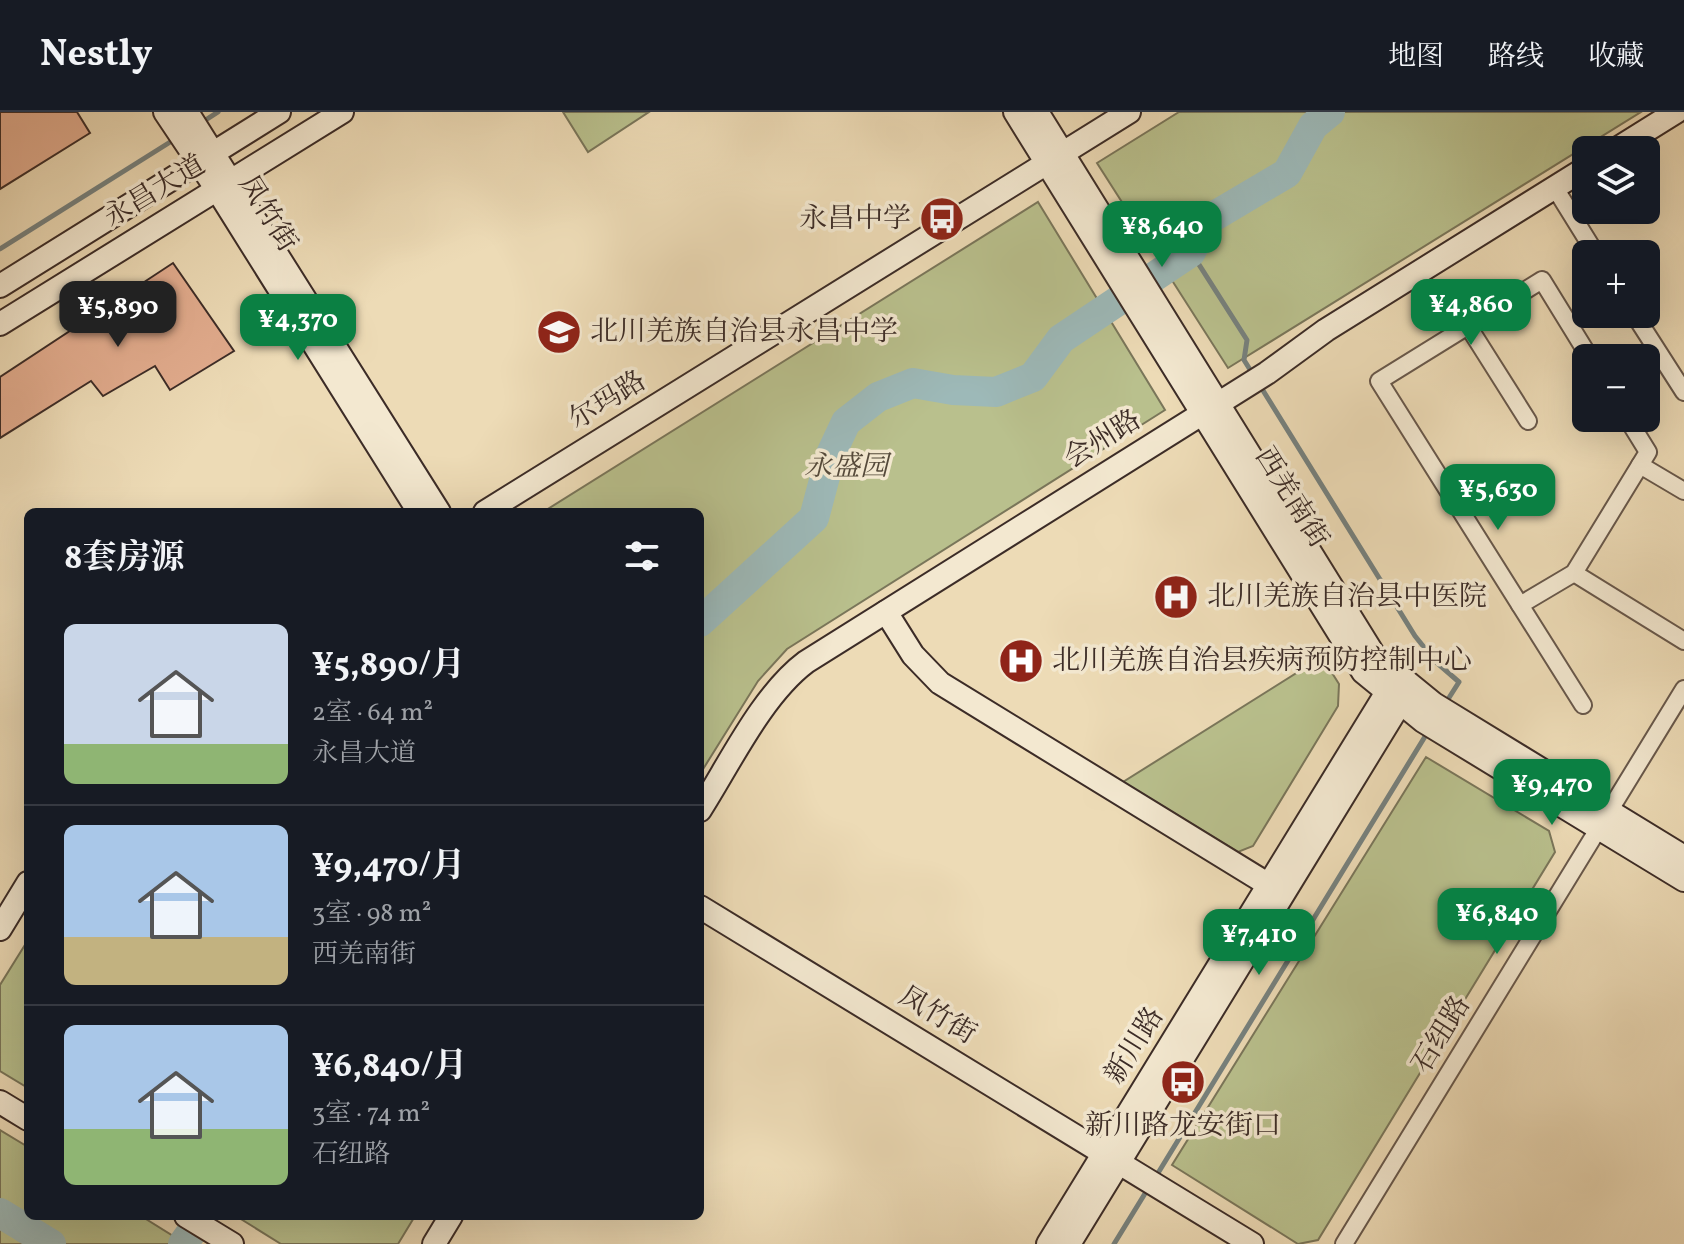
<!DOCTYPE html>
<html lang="zh">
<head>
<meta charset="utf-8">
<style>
  body { margin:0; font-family:Vollkorn,"Noto Serif SC",serif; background:#20242c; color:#f1f3f6; height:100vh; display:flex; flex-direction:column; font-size:30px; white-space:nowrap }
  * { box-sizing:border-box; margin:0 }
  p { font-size:26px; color:#9ea1a6 }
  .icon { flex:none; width:44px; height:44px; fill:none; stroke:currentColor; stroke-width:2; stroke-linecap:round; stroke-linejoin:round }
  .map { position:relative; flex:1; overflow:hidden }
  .panel { position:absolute; left:24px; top:396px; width:680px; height:712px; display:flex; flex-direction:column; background:#171b24; border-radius:12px; box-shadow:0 8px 32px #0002 }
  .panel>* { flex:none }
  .buttons { position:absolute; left:1572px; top:24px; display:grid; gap:16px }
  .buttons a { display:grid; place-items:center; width:88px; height:88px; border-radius:12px; background:#171b24; box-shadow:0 8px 32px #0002; font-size:40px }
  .price { position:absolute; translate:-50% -68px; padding:0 18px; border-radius:16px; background:#0b8043; color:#fff; font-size:26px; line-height:52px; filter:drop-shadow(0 2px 4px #0008) }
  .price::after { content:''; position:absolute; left:50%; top:48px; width:24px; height:18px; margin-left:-12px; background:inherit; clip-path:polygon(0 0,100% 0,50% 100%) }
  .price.selected { background:#222; color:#fff }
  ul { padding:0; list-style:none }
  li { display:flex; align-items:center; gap:24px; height:200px; padding:0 40px }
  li+li { border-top:2px solid #363941 }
  li span { display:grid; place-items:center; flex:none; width:224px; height:160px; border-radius:12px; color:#555 }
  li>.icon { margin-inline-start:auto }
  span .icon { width:96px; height:96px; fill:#fffc; stroke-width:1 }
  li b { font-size:34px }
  h2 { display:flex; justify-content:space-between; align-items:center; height:96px; padding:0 40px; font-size:34px }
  header { display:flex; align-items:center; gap:48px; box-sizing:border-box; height:112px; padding:0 40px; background:#171b24; border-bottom:2px solid #363941 }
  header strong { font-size:38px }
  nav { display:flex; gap:44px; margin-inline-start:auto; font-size:28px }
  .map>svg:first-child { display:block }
  .green { fill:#b9c08d; stroke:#7a765a; stroke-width:2 }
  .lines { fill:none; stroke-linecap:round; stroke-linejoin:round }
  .stream { stroke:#76817e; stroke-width:5 }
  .river { stroke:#9db9b8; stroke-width:30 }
  .building { fill:#e2ac8e; stroke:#3c2c27; stroke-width:2 }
  .street-casing { stroke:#68584b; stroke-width:20 }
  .secondary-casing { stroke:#3c2c27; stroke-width:26 }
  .street { stroke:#f3e8d0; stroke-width:16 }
  .secondary { stroke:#f3e8d0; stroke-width:22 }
  .labels { text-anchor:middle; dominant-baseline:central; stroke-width:7; stroke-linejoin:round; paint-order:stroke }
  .street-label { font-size:28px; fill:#3c2c27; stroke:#f3e8d0 }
  .poi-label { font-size:28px; fill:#3c2c27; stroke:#f3e8d0; text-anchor:start }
  .park-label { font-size:28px; font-style:italic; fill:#554a3b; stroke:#f3e8d0 }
</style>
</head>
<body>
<header>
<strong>Nestly</strong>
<nav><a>地图</a><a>路线</a><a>收藏</a></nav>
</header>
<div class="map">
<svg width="1684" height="1132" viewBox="0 0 1684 1132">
  <rect width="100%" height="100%" fill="#eddbb6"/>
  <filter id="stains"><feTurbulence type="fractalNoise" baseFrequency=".0025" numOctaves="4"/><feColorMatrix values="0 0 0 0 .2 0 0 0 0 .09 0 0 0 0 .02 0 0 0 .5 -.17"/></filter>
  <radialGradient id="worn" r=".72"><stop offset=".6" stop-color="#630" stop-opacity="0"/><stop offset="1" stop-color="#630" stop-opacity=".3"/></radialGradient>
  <g class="green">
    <path d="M563,0H649L588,40Z"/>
    <path d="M1179,0H1641L1228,256L1097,51Z"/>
    <path d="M1038,90L1165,298L787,537L758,569L700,662V400H543Z"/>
    <path d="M1322,545L1339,572L1338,594L1253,734L1238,740L1123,670Z"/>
    <path d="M1426,645L1549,719L1555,740L1318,1128L1298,1132L1172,1053Z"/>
    <path d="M28,828V976L0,959V873Z"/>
    <path d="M0,1018L28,1035V1104H141L186,1132H0Z"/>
    <path d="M236,1104H415L398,1132H281Z"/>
  </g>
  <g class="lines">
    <g class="stream">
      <path d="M201,11L218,0"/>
      <path d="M0,137L175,27"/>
      <path d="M1191,140L1247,228L1244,248L1254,264"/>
      <path d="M1259,272L1415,524L1436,550L1459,570L1445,592"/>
      <path d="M1155,1066L1429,618"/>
      <path d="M1114,1132L1149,1075"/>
    </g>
    <g class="river">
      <path d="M700,510L814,406L831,342L846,310L878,285L913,271L953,278L996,280L1033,265L1061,227L1191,140L1206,109L1287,61L1313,14L1330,0"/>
      <path d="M0,1101L51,1132"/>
      <path d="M183,1132L203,1104"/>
    </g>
  </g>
  <g class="building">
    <path d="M0,0H77L90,21L0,77Z"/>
    <path d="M173,151L234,239L170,278L155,254L103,284L91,269L0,326V265Z"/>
  </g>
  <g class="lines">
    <g class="street-casing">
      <g id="street">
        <path d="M1555,76L1596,142"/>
        <path d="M1634,202L1684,280"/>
        <path d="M1468,214L1528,309"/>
        <path d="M1640,353L1684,379"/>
        <path d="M1574,461L1684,529"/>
        <path d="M1520,493L1574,461L1648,340L1627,306"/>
        <path d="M1583,593L1379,269L1542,168L1590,246"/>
        <path d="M1344,1132L1684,577"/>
      </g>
    </g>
    <g class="secondary-casing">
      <g id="secondary">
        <path d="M165,0L216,76L419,400"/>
        <path d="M187,0L439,400"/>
        <path d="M1015,0L1363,560L1423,609L1684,768"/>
        <path d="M1037,0L1374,543L1434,592L1684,745"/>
        <path d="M1615,38L1676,0"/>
        <path d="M0,174L279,0"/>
        <path d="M0,212L342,0"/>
        <path d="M485,400L1129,0"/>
        <path d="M886,500L913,543L940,571L1282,781"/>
        <path d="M700,698C730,651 762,583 806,550L1267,261L1326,218L1586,56"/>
        <path d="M700,795L1252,1132"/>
        <path d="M0,817L28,771"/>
        <path d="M0,990L28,1007"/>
        <path d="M186,1104L232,1132"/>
        <path d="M434,1132L451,1104"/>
        <path d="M1048,1132L1395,567"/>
        <path d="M1069,1132L1407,580"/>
      </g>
    </g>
    <use href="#street" class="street"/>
    <use href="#secondary" class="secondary"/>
  </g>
  <defs>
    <g id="bus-disc" transform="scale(2.3)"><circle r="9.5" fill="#8f2418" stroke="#f3e8d0"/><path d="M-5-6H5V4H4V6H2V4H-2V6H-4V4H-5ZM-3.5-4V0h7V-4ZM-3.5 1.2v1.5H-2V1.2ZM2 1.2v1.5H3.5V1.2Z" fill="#fff"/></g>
    <g id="school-disc" transform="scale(2.3)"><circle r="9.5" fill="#8f2418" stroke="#f3e8d0"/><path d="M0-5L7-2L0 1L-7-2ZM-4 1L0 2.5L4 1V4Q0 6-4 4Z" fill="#fff"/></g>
    <g id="hospital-disc" transform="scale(2.3)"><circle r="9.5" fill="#8f2418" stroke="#f3e8d0"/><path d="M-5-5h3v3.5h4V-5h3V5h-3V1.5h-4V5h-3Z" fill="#fff"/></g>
  </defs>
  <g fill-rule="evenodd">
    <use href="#bus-disc" x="942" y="107"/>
    <use href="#school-disc" x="559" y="220"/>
    <use href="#hospital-disc" x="1176" y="485"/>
    <use href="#hospital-disc" x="1021" y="549"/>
    <use href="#bus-disc" x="1183" y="970"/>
  </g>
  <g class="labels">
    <g class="street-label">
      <text transform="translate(155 80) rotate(-31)">永昌大道</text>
      <text transform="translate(267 102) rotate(58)">凤竹街</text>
      <text transform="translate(608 289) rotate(-32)">尔玛路</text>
      <text transform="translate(1103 328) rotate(-32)">会州路</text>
      <text transform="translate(1291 386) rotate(58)">西羌南街</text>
      <text transform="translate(937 904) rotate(31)">凤竹街</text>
      <text transform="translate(1442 923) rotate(-59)">石纽路</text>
      <text transform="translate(1135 934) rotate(-58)">新川路</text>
    </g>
    <g class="poi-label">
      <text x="911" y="107" text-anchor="end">永昌中学</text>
      <text x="590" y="220">北川羌族自治县永昌中学</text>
      <text x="1207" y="485">北川羌族自治县中医院</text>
      <text x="1052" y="549">北川羌族自治县疾病预防控制中心</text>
      <text x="1183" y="1014" text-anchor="middle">新川路龙安街口</text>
    </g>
    <g class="park-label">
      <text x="846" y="355">永盛园</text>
    </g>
  </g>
  <rect width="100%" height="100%" filter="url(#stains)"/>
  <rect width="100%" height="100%" fill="url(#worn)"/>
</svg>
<div class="buttons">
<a><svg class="icon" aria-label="layers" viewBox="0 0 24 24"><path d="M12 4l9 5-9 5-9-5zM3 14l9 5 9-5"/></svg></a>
<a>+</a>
<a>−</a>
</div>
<b class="price" style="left:1162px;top:157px">¥8,640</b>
<b class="price" style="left:1471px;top:235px">¥4,860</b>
<b class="price selected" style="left:118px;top:237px">¥5,890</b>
<b class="price" style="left:298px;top:250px">¥4,370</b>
<b class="price" style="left:1498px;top:420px">¥5,630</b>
<b class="price" style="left:1552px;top:715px">¥9,470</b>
<b class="price" style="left:1497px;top:844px">¥6,840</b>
<b class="price" style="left:1259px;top:865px">¥7,410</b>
<section class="panel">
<h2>8套房源<svg class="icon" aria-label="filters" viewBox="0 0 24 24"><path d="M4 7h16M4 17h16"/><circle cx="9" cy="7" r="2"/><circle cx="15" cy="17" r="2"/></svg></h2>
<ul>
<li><span style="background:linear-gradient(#c9d6e8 75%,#8fb573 0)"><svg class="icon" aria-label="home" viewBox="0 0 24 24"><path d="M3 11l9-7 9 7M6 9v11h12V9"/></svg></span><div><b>¥5,890/月</b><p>2室 · 64 m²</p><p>永昌大道</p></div></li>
<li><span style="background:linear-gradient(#a9c7e8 70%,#c2b280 0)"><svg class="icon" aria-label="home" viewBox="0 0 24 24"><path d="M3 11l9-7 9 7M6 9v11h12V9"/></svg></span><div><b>¥9,470/月</b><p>3室 · 98 m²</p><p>西羌南街</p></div></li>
<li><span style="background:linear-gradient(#a9c7e8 65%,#8fb573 0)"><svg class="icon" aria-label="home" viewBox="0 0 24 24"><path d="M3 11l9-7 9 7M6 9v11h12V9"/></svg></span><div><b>¥6,840/月</b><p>3室 · 74 m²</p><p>石纽路</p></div></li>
</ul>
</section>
</div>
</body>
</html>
